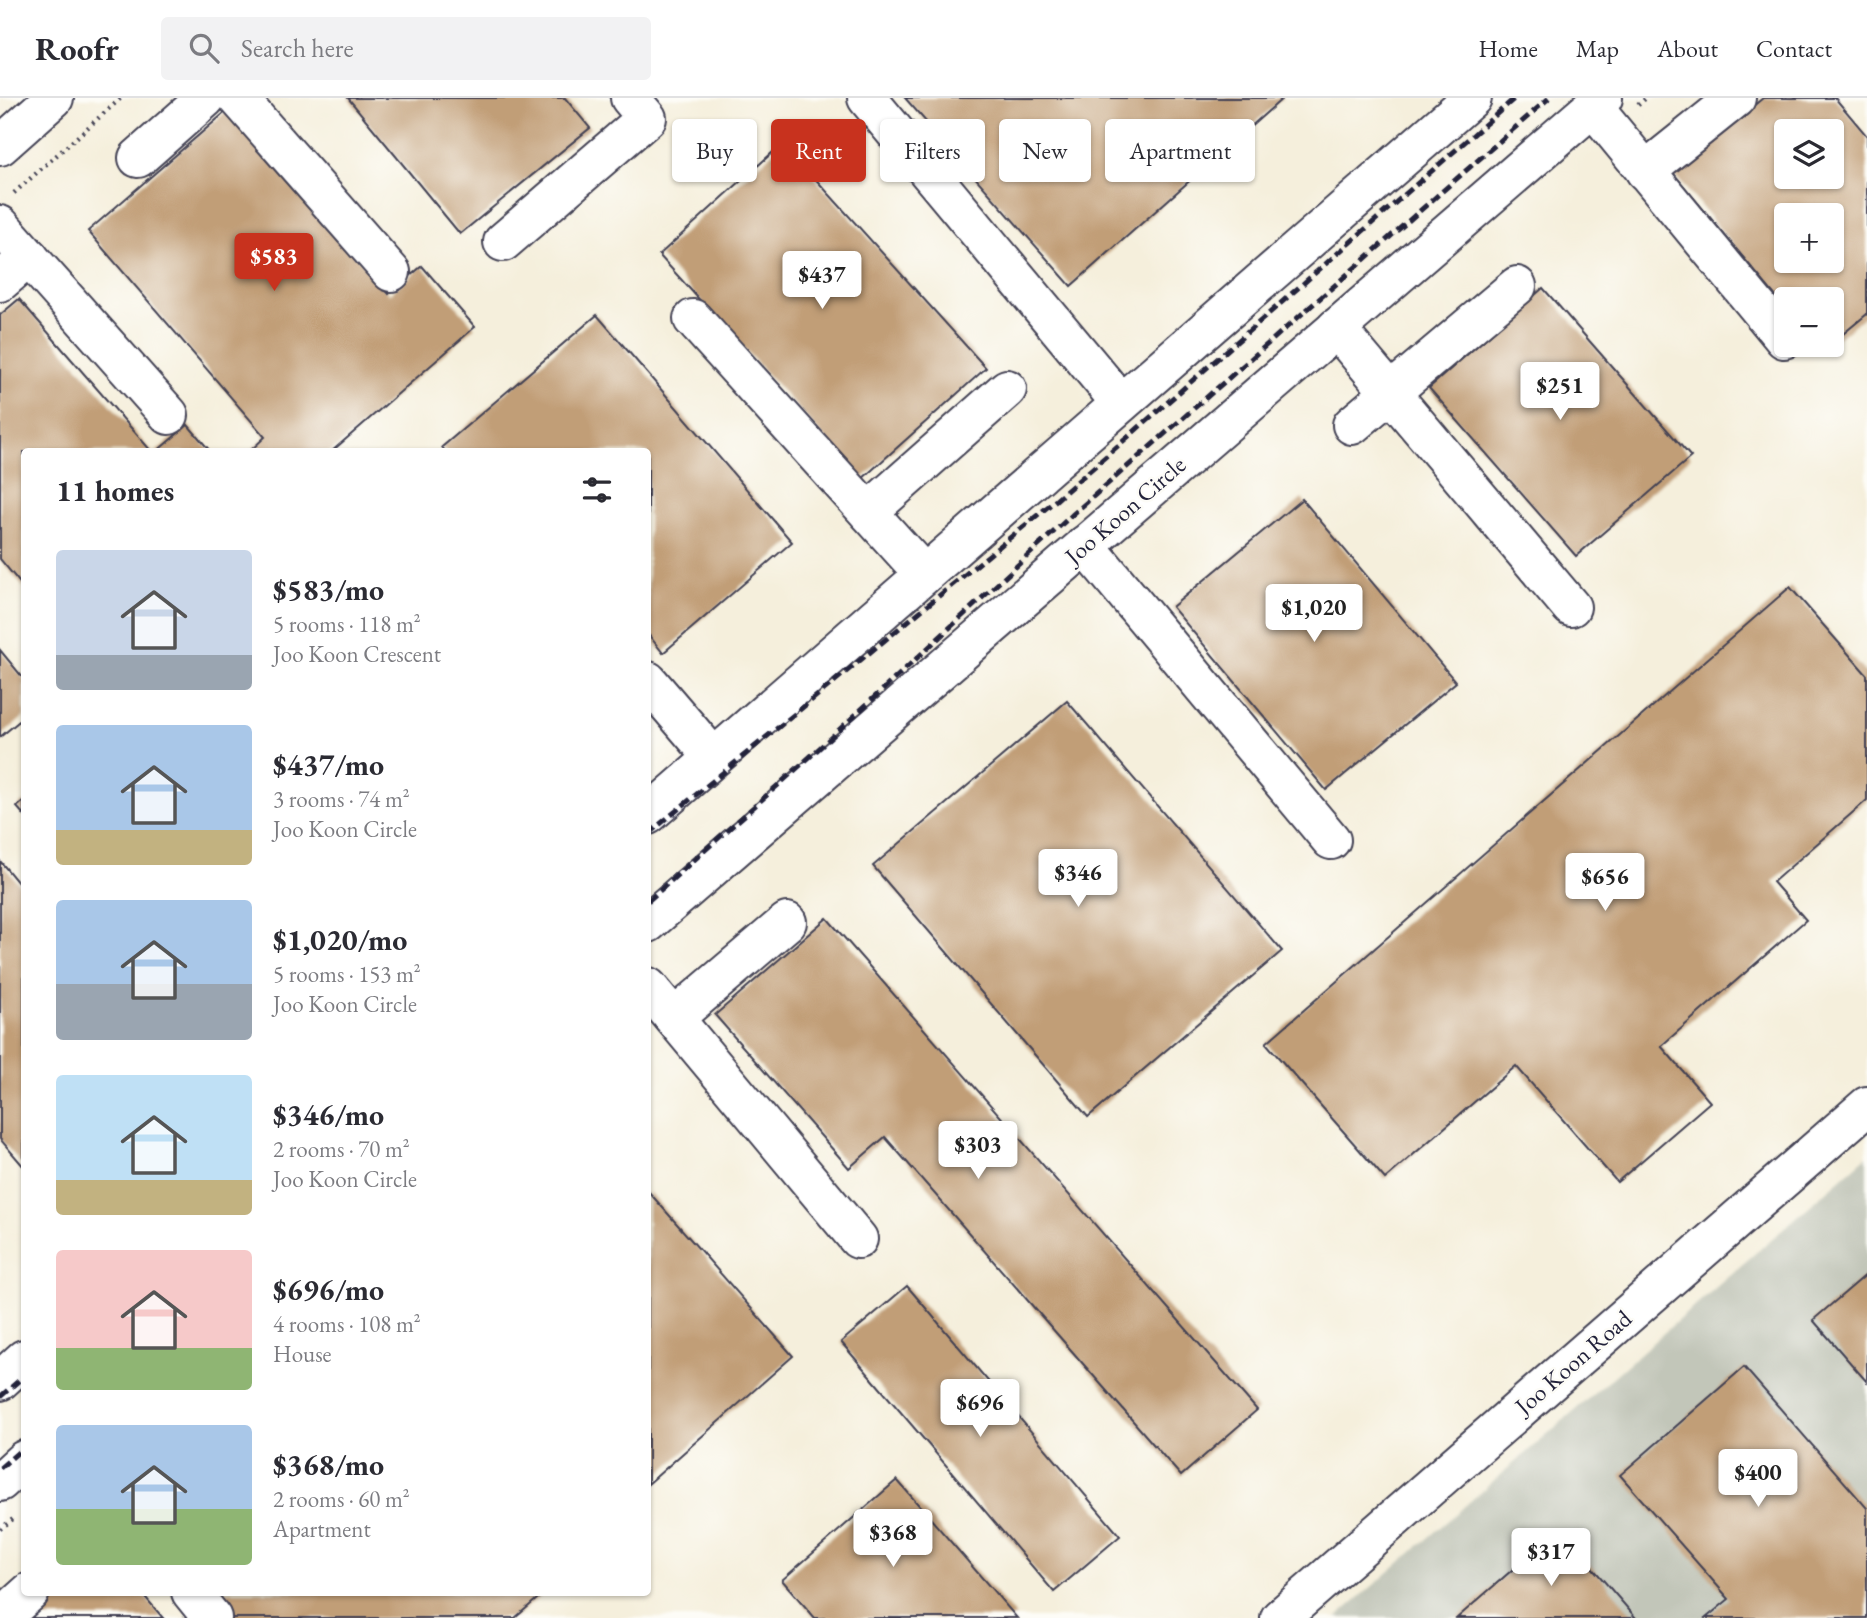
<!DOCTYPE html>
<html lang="en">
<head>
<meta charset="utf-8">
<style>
  body { margin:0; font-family:"EB Garamond",serif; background:#f2f2f3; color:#2b2b33; height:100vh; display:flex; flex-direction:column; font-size:26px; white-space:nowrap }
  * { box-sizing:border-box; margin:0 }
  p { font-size:23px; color:#7c7c81 }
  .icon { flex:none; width:38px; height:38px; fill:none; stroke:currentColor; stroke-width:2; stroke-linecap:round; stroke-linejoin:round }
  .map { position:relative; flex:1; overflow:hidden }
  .details { position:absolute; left:21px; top:350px; width:630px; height:1148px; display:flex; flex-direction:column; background:#fff; border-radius:7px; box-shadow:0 2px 5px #0004 }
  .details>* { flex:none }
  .top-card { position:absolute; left:672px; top:21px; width:665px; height:63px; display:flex; gap:14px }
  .fabs { position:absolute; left:1774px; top:21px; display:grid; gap:14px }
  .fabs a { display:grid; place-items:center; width:70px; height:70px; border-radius:7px; background:#fff; box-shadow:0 2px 5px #0004; font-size:35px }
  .price { position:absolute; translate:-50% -60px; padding:0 16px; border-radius:7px; background:#fff; color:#222; font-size:23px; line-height:46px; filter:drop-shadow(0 2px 4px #0008) }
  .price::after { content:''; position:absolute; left:50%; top:42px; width:21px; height:16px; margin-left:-10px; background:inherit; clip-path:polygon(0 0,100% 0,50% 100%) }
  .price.active { background:#c8321e; color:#fff }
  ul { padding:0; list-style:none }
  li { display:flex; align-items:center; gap:21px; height:175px; padding:0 35px }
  li span { display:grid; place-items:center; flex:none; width:196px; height:140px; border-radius:7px; color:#555 }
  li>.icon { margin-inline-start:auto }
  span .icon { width:84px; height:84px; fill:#fffc; stroke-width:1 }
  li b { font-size:30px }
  h2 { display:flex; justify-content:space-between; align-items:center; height:84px; padding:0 35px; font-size:30px }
  .tag { padding:0 24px; border-radius:7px; background:#fff; box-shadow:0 2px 5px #0004; font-size:24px; line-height:63px }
  .tag.active { background:#c8321e; color:#fff }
  header { display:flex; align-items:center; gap:42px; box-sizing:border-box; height:98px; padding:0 35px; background:#fff; border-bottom:2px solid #e1e1e2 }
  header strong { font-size:33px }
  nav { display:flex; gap:38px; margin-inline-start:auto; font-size:24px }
  .search { width:490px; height:63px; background:#f2f2f3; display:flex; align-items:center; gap:18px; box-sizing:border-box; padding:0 24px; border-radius:7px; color:#7c7c81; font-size:26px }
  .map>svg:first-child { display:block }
  .industrial { fill:#c2c6b9 }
  .building { fill:#c19e77; fill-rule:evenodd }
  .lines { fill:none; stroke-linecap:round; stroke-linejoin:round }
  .minor-casing { stroke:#424153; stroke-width:42 }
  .path { stroke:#424153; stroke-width:4.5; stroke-dasharray:2 5; stroke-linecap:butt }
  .minor { stroke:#fff; stroke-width:38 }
  .rail { stroke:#22223b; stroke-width:5; stroke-dasharray:10 5; stroke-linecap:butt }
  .labels { text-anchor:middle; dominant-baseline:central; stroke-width:5; stroke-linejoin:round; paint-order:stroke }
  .street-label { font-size:24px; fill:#22223b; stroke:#fdfcf7 }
</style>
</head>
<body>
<header>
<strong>Roofr</strong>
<div class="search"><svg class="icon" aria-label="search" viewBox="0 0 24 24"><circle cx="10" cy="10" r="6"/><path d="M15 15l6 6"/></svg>Search here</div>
<nav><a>Home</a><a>Map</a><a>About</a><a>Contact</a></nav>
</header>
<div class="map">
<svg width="1867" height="1520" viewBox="0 0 1867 1520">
  <rect width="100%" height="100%" fill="#fdfcf7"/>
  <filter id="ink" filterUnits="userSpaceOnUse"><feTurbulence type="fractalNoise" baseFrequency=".0143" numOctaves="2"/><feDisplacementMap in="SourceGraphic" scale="14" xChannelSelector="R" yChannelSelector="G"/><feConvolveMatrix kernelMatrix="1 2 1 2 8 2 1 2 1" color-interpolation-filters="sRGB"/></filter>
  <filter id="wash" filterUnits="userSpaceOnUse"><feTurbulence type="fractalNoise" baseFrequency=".00686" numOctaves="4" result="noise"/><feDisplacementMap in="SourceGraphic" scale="28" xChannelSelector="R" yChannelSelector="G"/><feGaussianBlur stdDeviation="1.57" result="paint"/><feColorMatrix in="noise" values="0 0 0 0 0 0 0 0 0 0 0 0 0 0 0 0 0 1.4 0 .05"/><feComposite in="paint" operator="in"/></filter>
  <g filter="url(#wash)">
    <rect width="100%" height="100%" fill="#f5efdc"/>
    <path class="industrial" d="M1867,1058V1520H1336Z"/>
    <g id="blocks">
      <g class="building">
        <path d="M348,0H565L590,30L460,136Z"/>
        <path d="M905,0H1283L1071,188Z"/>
        <path d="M1763,0H1835L1867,38V216L1832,245V201H1787V212L1673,75ZM1787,33H1832V79H1787ZM1787,117H1832V163H1787Z"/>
        <path d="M229,11L389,196L422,168L475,229L331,354H249L265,339L88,133Z"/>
        <path d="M783,45L986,270L862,381L659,157Z"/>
        <path d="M1543,190L1691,359L1576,458L1429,290Z"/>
        <path d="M19,201L152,354H24V490L0,461V217Z"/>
        <path d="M597,217L792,444L663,555L648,536V354H446L442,349Z"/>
        <path d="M1816,247H1831L1822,254Z"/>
        <path d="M188,327L211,354H156Z"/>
        <path d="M1302,401L1456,584L1326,692L1172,509Z"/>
        <path d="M1790,489L1867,577V702L1773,784L1806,822L1661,948L1710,1004L1617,1084L1516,968L1385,1081L1266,945Z"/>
        <path d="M0,552L24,581V619L0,639Z"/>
        <path d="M1067,603L1282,853L1088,1019L873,768Z"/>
        <path d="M24,703V717L17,709Z"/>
        <path d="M0,763L24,792V1069L0,1041Z"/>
        <path d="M827,820L1257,1312L1181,1378L885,1039L849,1070L715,917Z"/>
        <path d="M648,1093L793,1258L648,1386Z"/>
        <path d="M1867,1176V1284L1813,1222Z"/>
        <path d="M907,1188L1120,1438L1054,1494L841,1244Z"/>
        <path d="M1744,1269L1867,1410V1520H1706L1729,1501L1620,1377Z"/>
        <path d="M897,1382L1017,1520H815L782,1482Z"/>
        <path d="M1559,1431L1636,1520H1457Z"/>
        <path d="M46,1494H141L163,1520H17Z"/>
        <path d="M210,1494H545L515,1520H232Z"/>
      </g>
    </g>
  </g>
  <g filter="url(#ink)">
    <use href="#blocks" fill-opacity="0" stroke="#424153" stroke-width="2"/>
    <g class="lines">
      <g class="minor-casing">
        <g id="minor">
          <path d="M238,0L391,174"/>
          <path d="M867,0L1120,304"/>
          <path d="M1593,9L1784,241"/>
          <path d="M0,48L54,0"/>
          <path d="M138,60L206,0"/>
          <path d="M1645,73L1736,0"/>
          <path d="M0,127L169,317"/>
          <path d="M503,144L647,20L630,0"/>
          <path d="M0,184L29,159"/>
          <path d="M693,221L923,475"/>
          <path d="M1336,230L1571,509"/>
          <path d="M1352,327L1517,188"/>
          <path d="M868,414L1007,291"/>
          <path d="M1085,447L1331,742"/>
          <path d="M648,583L713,659"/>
          <path d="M648,717L1472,0"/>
          <path d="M648,825L1603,0"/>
          <path d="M648,889L858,1141"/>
          <path d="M674,920L787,824"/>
          <path d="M0,1283L24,1261"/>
          <path d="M0,1384L24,1362"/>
          <path d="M191,1494L212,1520"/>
          <path d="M1,1520L30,1494"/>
          <path d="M1280,1520L1867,1008"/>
        </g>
      </g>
      <g class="path">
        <path d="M1638,7L1646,0"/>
        <path d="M14,95L121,0"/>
        <path d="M0,1431L13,1421"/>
      </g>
      <use href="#minor" class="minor"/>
      <g class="rail">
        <path d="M648,736L1056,402L1515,0"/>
        <path d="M648,803L813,656L1072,417L1549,0"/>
        <path d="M0,1299L24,1278"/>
        <path d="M0,1370L24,1349"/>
      </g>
    </g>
  </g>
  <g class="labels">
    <g class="street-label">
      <text transform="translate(1125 412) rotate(-41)">Joo Koon Circle</text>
      <text transform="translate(1573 1264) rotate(-41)">Joo Koon Road</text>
    </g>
  </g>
</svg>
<div class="fabs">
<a><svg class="icon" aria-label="layers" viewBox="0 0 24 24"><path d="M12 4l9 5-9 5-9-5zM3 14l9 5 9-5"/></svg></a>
<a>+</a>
<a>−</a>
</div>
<b class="price active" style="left:274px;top:195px">$583</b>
<b class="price" style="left:822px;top:213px">$437</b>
<b class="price" style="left:1560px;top:324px">$251</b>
<b class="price" style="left:1314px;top:546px">$1,020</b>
<b class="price" style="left:1078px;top:811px">$346</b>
<b class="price" style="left:1605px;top:815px">$656</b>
<b class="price" style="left:978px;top:1083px">$303</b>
<b class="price" style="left:980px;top:1341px">$696</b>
<b class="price" style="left:1758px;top:1411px">$400</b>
<b class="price" style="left:893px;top:1471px">$368</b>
<b class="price" style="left:1551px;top:1490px">$317</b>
<div class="top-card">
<a class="tag">Buy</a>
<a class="tag active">Rent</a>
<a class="tag">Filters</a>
<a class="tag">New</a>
<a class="tag">Apartment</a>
</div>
<section class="details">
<h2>11 homes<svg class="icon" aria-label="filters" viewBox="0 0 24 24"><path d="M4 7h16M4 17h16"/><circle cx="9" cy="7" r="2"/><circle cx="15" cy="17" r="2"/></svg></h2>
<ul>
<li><span style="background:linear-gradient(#c9d6e8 75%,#9aa5b1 0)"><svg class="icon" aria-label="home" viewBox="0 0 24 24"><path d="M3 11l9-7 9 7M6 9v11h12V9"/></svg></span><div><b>$583/mo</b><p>5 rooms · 118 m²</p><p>Joo Koon Crescent</p></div></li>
<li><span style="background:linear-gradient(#a9c7e8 75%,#c2b280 0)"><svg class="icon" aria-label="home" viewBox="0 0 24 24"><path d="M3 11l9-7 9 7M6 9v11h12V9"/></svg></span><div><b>$437/mo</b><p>3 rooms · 74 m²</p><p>Joo Koon Circle</p></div></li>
<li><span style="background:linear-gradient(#a9c7e8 60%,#9aa5b1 0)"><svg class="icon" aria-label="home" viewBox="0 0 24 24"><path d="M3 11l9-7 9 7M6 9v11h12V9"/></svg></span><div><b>$1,020/mo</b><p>5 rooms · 153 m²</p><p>Joo Koon Circle</p></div></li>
<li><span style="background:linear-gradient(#bfe0f5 75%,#c2b280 0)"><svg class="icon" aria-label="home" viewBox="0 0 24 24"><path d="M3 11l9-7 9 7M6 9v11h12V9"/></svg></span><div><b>$346/mo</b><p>2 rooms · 70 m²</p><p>Joo Koon Circle</p></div></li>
<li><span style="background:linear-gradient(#f6c9c9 70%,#8fb573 0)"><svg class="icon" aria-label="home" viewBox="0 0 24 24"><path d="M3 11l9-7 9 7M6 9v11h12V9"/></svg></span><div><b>$696/mo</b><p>4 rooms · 108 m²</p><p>House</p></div></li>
<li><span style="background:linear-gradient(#a9c7e8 60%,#8fb573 0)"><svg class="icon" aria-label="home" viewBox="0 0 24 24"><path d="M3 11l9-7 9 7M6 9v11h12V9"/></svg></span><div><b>$368/mo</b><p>2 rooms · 60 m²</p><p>Apartment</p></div></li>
</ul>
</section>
</div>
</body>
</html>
